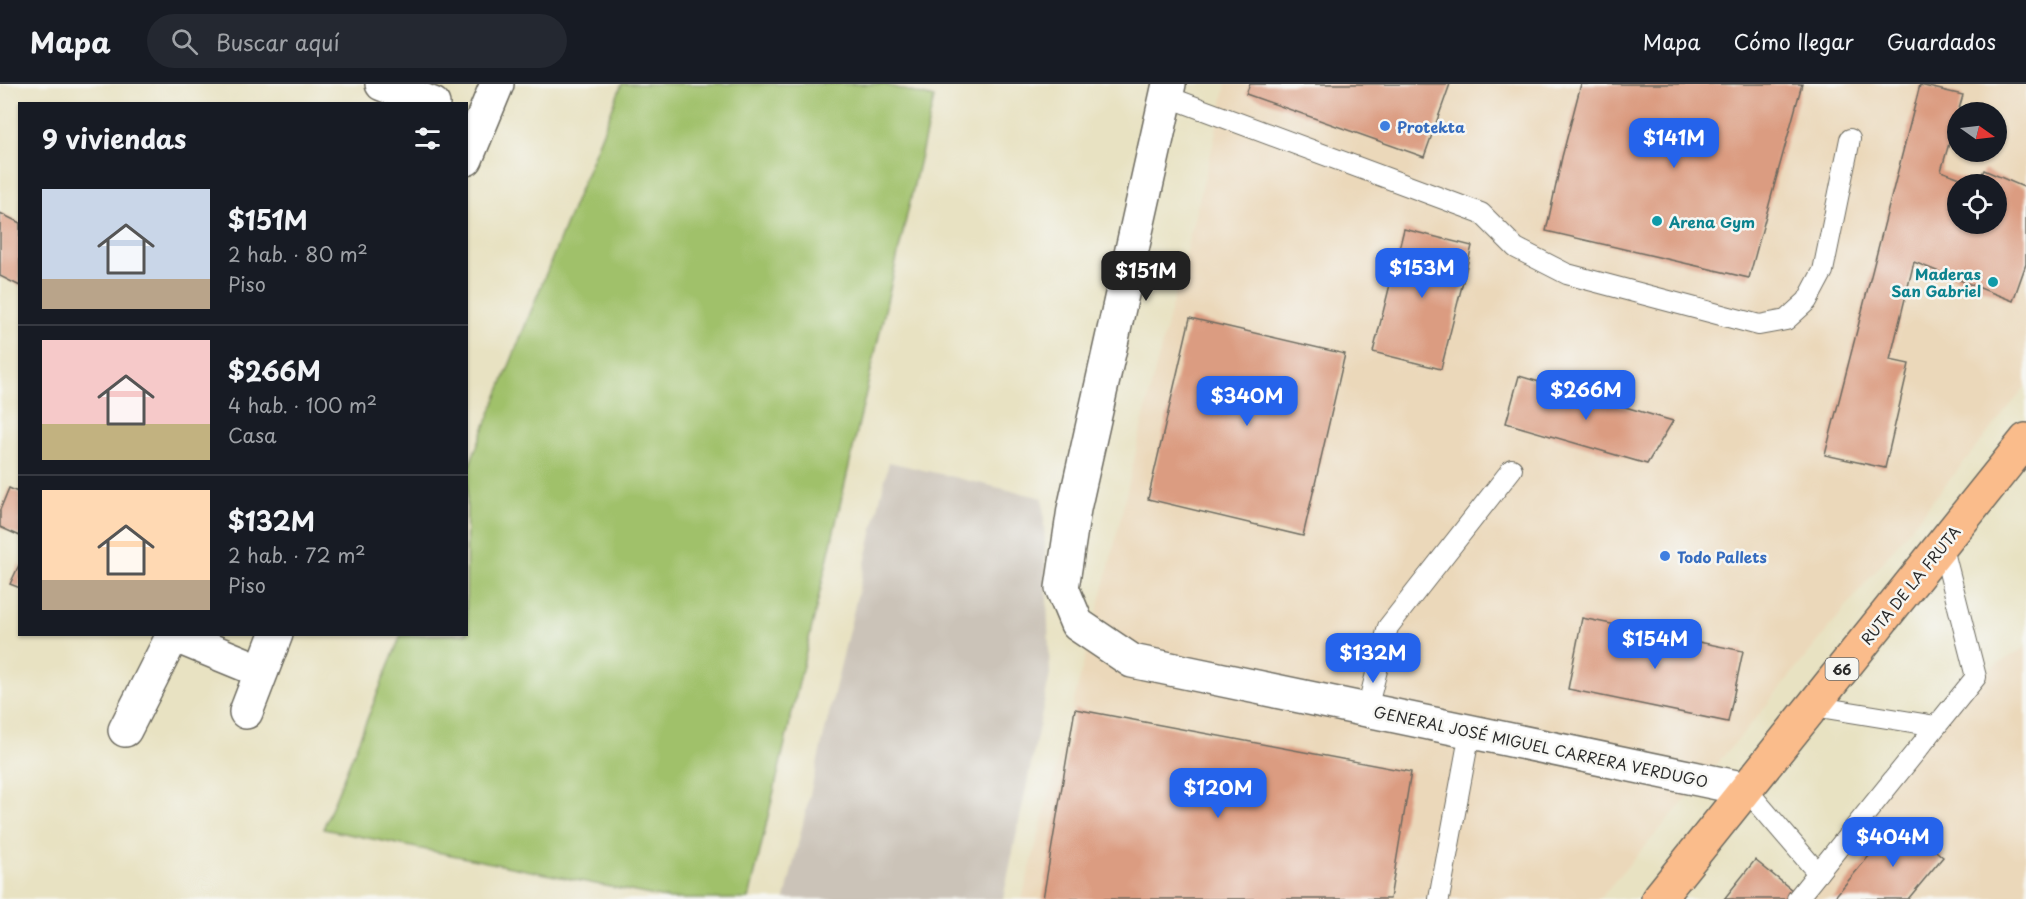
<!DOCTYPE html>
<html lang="es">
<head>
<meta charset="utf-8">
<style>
  body { margin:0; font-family:"Playpen Sans",sans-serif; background:#242831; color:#f1f3f6; height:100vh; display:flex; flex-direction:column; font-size:22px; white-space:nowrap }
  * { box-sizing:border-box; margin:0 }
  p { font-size:20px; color:#9ea1a6 }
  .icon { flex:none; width:33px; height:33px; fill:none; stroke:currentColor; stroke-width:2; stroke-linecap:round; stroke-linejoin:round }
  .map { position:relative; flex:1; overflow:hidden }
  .sheet { position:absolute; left:18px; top:18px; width:450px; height:534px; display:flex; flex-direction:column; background:#171b24; border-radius:0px; box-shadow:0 2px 4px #0004 }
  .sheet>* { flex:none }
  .needle { width:39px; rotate:104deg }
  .tools { position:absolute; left:1947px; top:18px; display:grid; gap:12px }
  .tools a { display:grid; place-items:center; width:60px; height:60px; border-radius:50%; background:#171b24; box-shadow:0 2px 4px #0004; font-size:30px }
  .price { position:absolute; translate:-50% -51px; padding:0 14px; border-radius:12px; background:#2563eb; color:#fff; font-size:20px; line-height:39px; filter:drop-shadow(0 2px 3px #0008) }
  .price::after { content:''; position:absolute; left:50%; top:36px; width:18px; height:14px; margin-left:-9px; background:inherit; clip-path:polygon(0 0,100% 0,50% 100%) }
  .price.active { background:#222; color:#fff }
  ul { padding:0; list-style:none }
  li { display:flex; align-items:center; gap:18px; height:150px; padding:0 24px }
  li+li { border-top:2px solid #363941 }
  li span { display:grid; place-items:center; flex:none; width:168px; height:120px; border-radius:0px; color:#555 }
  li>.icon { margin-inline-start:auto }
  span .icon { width:72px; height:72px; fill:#fffc; stroke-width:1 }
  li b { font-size:26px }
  h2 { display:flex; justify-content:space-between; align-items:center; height:72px; padding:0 24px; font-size:26px }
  header { display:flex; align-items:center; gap:36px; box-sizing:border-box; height:84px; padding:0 30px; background:#171b24; border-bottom:2px solid #363941 }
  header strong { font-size:28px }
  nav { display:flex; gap:33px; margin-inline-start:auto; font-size:21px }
  .search { width:420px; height:54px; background:#242831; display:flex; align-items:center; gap:15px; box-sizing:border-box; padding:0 21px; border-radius:33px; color:#9ea1a6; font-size:22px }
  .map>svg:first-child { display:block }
  .built { fill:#ebd8ba; fill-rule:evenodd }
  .industrial { fill:#cbc3b8 }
  .green { fill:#a0c16a; stroke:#66764a; stroke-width:1.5 }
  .building { fill:#db9c81; fill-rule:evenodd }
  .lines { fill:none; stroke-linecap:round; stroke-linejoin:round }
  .service-casing { stroke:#6d6b60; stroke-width:22 }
  .minor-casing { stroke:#6d6b60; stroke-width:36 }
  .tertiary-casing { stroke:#6d6b60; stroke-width:36 }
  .trunk-casing { stroke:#6d6b60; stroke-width:36 }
  .service { stroke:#fff; stroke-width:20 }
  .minor { stroke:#fff; stroke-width:33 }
  .tertiary { stroke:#fff; stroke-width:33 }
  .trunk { stroke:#fabc8b; stroke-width:33 }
  .shop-dot { fill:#3f7fe0; stroke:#f6f6f2; stroke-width:2 }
  .culture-dot { fill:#0f9aa8; stroke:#f6f6f2; stroke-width:2 }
  .labels { text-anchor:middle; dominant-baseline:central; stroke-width:5; stroke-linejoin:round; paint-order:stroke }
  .shield { fill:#f6f6f2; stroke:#686867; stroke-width:1.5 }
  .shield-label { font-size:14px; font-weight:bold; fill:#2b2b2b }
  .shop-label { font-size:15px; font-weight:bold; fill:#366cbe; stroke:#f6f6f2; text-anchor:start }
  .culture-label { font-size:15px; font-weight:bold; fill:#0d838f; stroke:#f6f6f2; text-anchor:start }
  .street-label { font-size:15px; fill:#2b2b2b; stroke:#f6f6f2 }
</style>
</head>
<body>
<header>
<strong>Mapa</strong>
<div class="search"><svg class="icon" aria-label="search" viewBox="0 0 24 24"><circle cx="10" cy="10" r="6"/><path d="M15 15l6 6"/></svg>Buscar aquí</div>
<nav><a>Mapa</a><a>Cómo llegar</a><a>Guardados</a></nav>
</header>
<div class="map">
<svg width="2026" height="815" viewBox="0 0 2026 815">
  <rect width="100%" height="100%" fill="#f6f6f2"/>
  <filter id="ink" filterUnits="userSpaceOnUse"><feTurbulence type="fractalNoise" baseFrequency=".0167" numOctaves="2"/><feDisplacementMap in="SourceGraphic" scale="12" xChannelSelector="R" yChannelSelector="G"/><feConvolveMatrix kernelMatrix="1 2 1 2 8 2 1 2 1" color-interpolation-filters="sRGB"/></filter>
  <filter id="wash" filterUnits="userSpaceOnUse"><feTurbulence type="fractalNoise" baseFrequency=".008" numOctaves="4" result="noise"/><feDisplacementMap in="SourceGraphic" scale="24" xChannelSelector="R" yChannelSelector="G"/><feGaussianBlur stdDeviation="1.35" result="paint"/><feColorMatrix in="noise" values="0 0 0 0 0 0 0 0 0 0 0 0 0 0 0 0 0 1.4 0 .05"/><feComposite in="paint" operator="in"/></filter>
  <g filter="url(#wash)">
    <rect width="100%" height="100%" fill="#e8e2c2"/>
    <g class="built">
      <path d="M1226,0H2026V302L1747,645L1599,815H1022L1111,475L1152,299L1213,61ZM1958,28H1996V68H1958ZM1958,100H1996V140H1958Z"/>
      <path d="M2026,563V815H1797L1976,593Z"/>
    </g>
    <path class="industrial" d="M889,378L1043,414L1050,590L1003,815H785Z"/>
    <path class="green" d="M622,0H882L934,14L749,815H670L323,745L401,551L466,550L467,387Z"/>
    <g id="blocks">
      <g class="building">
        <path d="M1250,0H1450L1424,73L1246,10Z"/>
        <path d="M1581,0H1802L1749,194L1546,147L1562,73Z"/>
        <path d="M1920,1L1963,11L1941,87L1977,100L1984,86L2026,104V180L2013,217L1914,178L1890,276L1909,280L1885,384L1825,371ZM1958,100H1996V140H1958Z"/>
        <path d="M0,129L20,139V202L0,192Z"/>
        <path d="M1404,145L1472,162L1441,285L1373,268Z"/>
        <path d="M1190,234L1345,270L1303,452L1148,415Z"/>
        <path d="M1519,292L1673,337L1647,380L1506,339Z"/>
        <path d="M9,404L20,409V452L0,443V426Z"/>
        <path d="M20,479V504L10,500Z"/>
        <path d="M1582,534L1743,567L1728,638L1568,605Z"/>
        <path d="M1075,625L1411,688L1390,815H1043Z"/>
        <path d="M1899,736L1943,773L1908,815H1833Z"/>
        <path d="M1755,776L1803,815H1724Z"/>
      </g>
    </g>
  </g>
  <g filter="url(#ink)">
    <use href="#blocks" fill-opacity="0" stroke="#6d6b60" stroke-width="1.5"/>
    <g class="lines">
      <g class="service-casing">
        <g id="service">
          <path d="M1166,12L1481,129L1516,164L1567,190L1759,241L1786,236L1807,217L1823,187L1850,55"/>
          <path d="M1813,622L1936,642"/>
          <path d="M1367,625L1388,543L1512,385"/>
          <path d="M1746,705L1818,789"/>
          <path d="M1439,815L1470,648"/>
          <path d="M1797,815L1976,593L1942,460"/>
        </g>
      </g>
      <g class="minor-casing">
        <g id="minor">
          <path d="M382,0L433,20"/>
          <path d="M466,75L497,0"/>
          <path d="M171,550L261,587"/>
          <path d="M246,628L276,550"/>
          <path d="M125,646L173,551"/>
        </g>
      </g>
      <g class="tertiary-casing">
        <path id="tertiary" d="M1169,0L1074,425L1062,504L1077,540L1132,577L1746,705"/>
      </g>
      <g class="trunk-casing">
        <path id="trunk" d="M1658,815L2026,356"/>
      </g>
      <use href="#service" class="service"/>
      <use href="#minor" class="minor"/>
      <use href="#tertiary" class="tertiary"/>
      <use href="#trunk" class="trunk"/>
    </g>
  </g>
  <g class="shop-dot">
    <circle cx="1385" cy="42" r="6"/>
    <circle cx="1665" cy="472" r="6"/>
  </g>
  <g class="culture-dot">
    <circle cx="1657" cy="137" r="6"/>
    <circle cx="1993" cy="198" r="6"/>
  </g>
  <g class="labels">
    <rect class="shield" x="1825.5" y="574" width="33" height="22" rx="4.5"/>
    <g class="shield-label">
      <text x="1842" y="585">66</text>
    </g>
    <g class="shop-label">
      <text x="1397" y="42">Protekta</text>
      <text x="1677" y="472">Todo Pallets</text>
    </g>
    <g class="culture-label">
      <text x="1669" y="137">Arena Gym</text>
      <text x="1981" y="189" text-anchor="end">Maderas<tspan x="1981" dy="17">San Gabriel</tspan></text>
    </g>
    <g class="street-label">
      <text transform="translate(1910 501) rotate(-51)">RUTA DE LA FRUTA</text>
      <text transform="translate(1541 662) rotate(12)">GENERAL JOSÉ MIGUEL CARRERA VERDUGO</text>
    </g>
  </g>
</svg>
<div class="tools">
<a><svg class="needle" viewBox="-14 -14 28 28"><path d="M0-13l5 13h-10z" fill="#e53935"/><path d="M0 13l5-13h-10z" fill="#9ea1a6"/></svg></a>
<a><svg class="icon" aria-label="locate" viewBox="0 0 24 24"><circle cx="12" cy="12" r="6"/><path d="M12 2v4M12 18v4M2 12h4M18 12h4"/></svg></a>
</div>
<b class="price" style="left:1674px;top:85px">$141M</b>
<b class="price" style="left:1422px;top:215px">$153M</b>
<b class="price active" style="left:1146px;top:218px">$151M</b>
<b class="price" style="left:1586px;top:337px">$266M</b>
<b class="price" style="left:1247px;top:343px">$340M</b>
<b class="price" style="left:1655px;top:586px">$154M</b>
<b class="price" style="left:1373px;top:600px">$132M</b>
<b class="price" style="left:1218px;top:735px">$120M</b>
<b class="price" style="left:1893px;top:784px">$404M</b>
<section class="sheet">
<h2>9 viviendas<svg class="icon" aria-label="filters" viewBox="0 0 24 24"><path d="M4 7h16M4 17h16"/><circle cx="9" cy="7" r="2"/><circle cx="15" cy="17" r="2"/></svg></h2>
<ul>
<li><span style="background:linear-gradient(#c9d6e8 75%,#b9a48a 0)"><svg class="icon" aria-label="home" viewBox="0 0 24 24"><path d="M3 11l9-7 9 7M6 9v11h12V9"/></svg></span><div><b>$151M</b><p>2 hab. · 80 m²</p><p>Piso</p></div></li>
<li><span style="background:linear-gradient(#f6c9c9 70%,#c2b280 0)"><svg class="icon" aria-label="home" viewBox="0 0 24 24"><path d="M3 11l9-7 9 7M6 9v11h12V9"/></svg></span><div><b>$266M</b><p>4 hab. · 100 m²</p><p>Casa</p></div></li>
<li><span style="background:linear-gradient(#ffd9b3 75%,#b9a48a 0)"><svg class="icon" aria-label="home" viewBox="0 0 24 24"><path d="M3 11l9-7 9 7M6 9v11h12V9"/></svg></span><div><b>$132M</b><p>2 hab. · 72 m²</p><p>Piso</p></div></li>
</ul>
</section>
</div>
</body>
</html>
